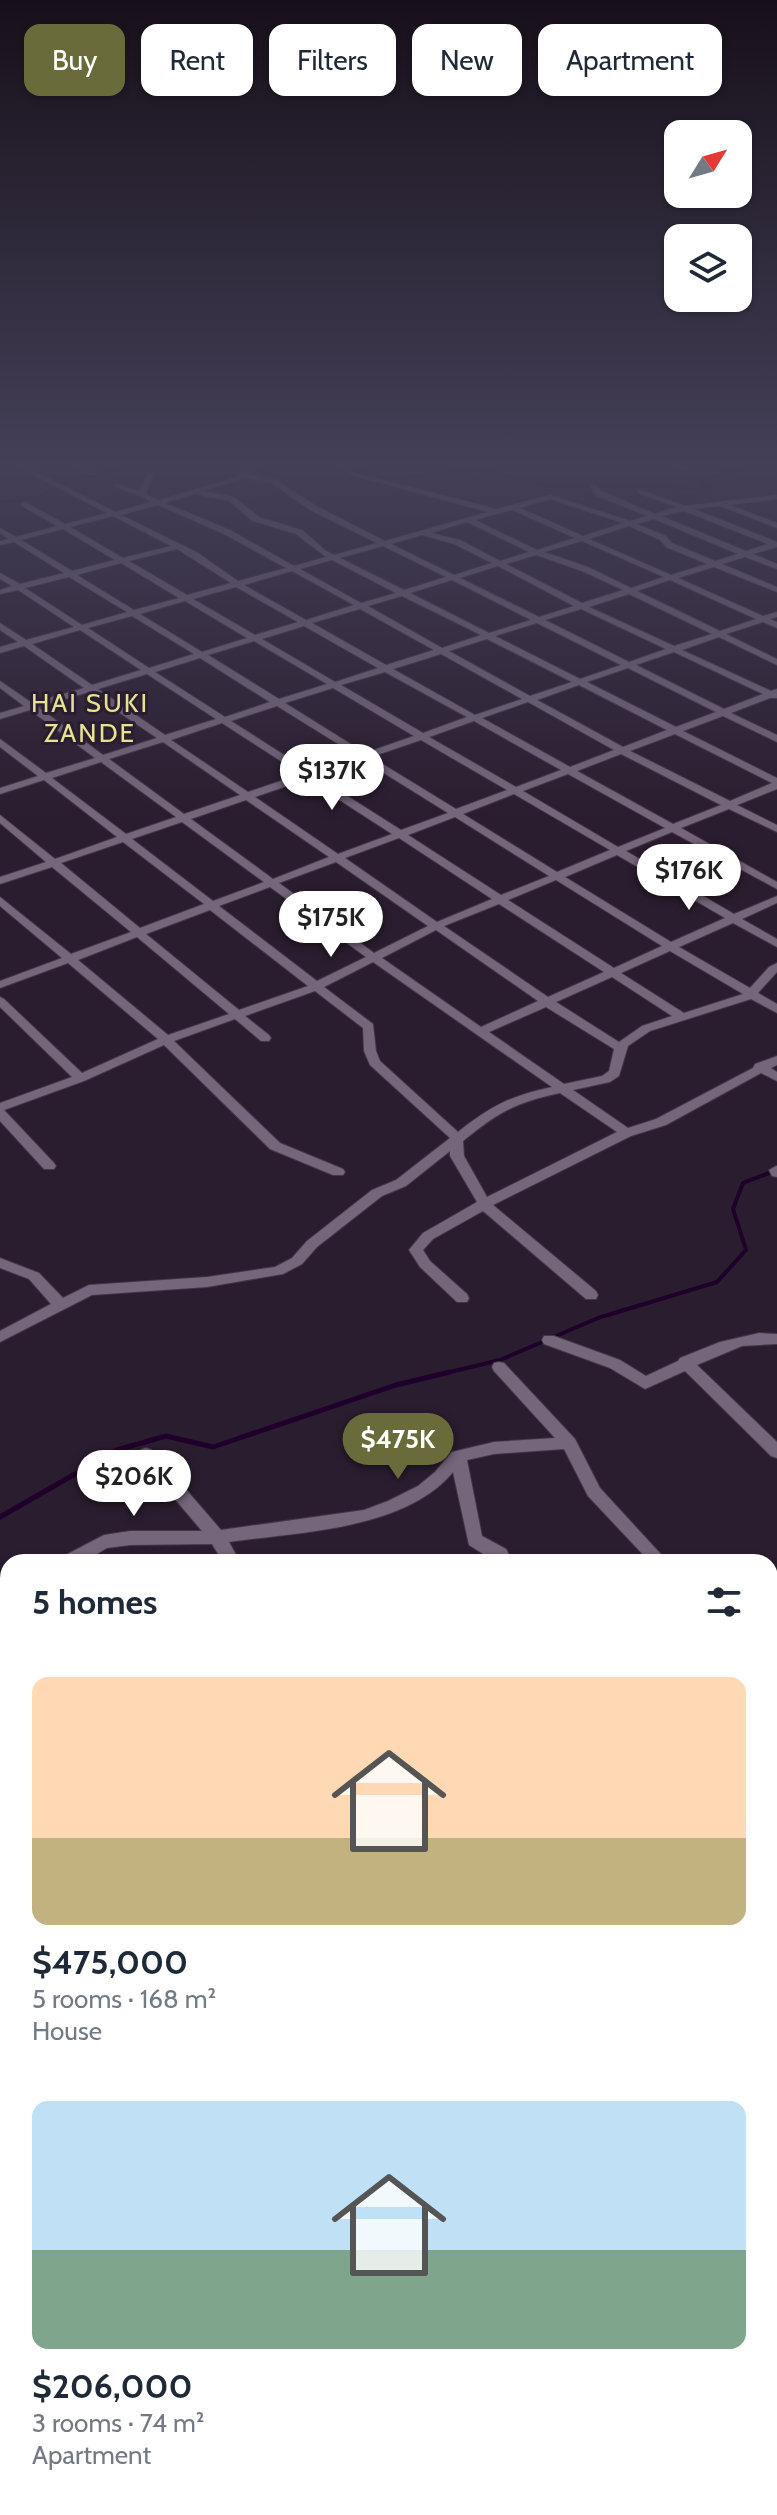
<!DOCTYPE html>
<html lang="en">
<head>
<meta charset="utf-8">
<style>
  body { margin:0; font-family:Cabin,sans-serif; background:#f2f2f3; color:#1f2937; height:100vh; display:flex; flex-direction:column; font-size:30px; white-space:nowrap }
  * { box-sizing:border-box; margin:0 }
  p { font-size:26px; color:#747a83 }
  .icon { flex:none; width:44px; height:44px; fill:none; stroke:currentColor; stroke-width:2; stroke-linecap:round; stroke-linejoin:round }
  .map { position:relative; flex:1; overflow:hidden }
  .side { position:absolute; left:0px; top:1554px; width:778px; height:962px; display:flex; flex-direction:column; background:#fff; border-radius:24px 24px 0 0; box-shadow:0 2px 6px #0004 }
  .side>* { flex:none }
  .hud { position:absolute; left:24px; top:24px; width:730px; height:72px; display:flex; gap:16px }
  .needle { width:52px; rotate:53deg }
  .buttons { position:absolute; left:664px; top:120px; display:grid; gap:16px }
  .buttons a { display:grid; place-items:center; width:88px; height:88px; border-radius:16px; background:#fff; box-shadow:0 2px 6px #0004; font-size:40px }
  .price { position:absolute; translate:-50% -68px; padding:0 18px; border-radius:28px; background:#fff; color:#222; font-size:26px; line-height:52px; filter:drop-shadow(0 2px 4px #0008) }
  .price::after { content:''; position:absolute; left:50%; top:48px; width:24px; height:18px; margin-left:-12px; background:inherit; clip-path:polygon(0 0,100% 0,50% 100%) }
  .price.current { background:#696c3a; color:#fff }
  ul { padding:0; list-style:none }
  li { display:grid; align-content:center; gap:16px; height:424px; padding:0 32px }
  li span { display:grid; place-items:center; height:248px; border-radius:16px; color:#555 }
  li>.icon { margin-inline-start:auto }
  span .icon { width:144px; height:144px; fill:#fffc; stroke-width:1 }
  li b { font-size:34px }
  h2 { display:flex; justify-content:space-between; align-items:center; height:96px; padding:0 32px; font-size:34px }
  .chip { padding:0 28px; border-radius:16px; background:#fff; box-shadow:0 2px 6px #0004; font-size:28px; line-height:72px }
  .chip.current { background:#696c3a; color:#fff }
  .map>svg:first-child { display:block }
  .lines { fill:none; stroke-linecap:round; stroke-linejoin:round }
  .stream-far2 { stroke:#1f002a; stroke-width:2 }
  .stream-far1 { stroke:#1f002a; stroke-width:4 }
  .stream { stroke:#1f002a; stroke-width:5 }
  .street-casing { stroke:#423746; stroke-width:2 }
  .street { fill:#75667b; fill-rule:evenodd }
  .labels { text-anchor:middle; dominant-baseline:central; stroke-width:6; stroke-linejoin:round; paint-order:stroke }
  .far-neighbourhood-label { font-size:26px; letter-spacing:2px; fill:#e5e293; stroke:#2a1d2f }
</style>
</head>
<body>
<div class="map">
<svg width="777" height="2515" viewBox="0 0 777 2515">
  <rect width="100%" height="100%" fill="#2a1d2f"/>
  <g class="lines">
    <g class="stream-far2">
      <path d="M347,468L372,477L399,478L480,470L556,487L655,486L702,490L708,488L700,482L703,480L754,463"/>
      <path d="M0,502L37,498L74,477L97,476L133,465L178,463"/>
    </g>
    <path class="stream-far1" d="M442,1374L500,1360L598,1318L717,1282L746,1250L733,1209L743,1183L777,1170"/>
    <path class="stream" d="M0,1517L117,1450L166,1436L213,1447L396,1385L450,1372"/>
    <g class="street-casing">
      <g id="street">
        <path d="M10,463H18L115,512L151,502L141,496L113,486L117,484L139,491L148,473L154,474L146,492L148,496L159,500L237,477L255,463H262L249,474L276,480L318,507L385,541L488,512L351,475L332,463H339L355,473L493,508V510L550,495L630,521L647,516L595,495L590,485H596L601,491L655,514L676,507L638,493V489L685,506L777,495V499L730,505L777,523V528L720,506L694,509L777,542V547L753,554L777,564V569L745,557L722,564L777,587V592L714,567L678,578L763,616L777,612V617L770,619L777,622V628L763,622L726,634L777,659V665L719,637L682,650L771,691L777,689V698H770L731,713L777,735V742L723,716L683,731L777,778V789L737,805L777,825V832L729,809L681,828L777,882V889L672,832L626,851L734,914L777,896V903L742,919L777,939V947L733,923L679,947L750,988L769,967L777,963V972L758,993L777,1004V1013L751,999L650,1031L628,1046L619,1076L610,1082L573,1090L628,1128L656,1119L753,1068L755,1064L777,1056V1065L771,1068L777,1072V1081L761,1073L666,1125L631,1136L493,1205L596,1291L598,1295L596,1299H586L483,1211L433,1239L423,1250L430,1261L467,1294L469,1298L467,1302H457L420,1267L409,1250L423,1233L477,1202L450,1156V1151L406,1186L382,1196L317,1247L302,1264L283,1274L207,1287L92,1295L0,1342V1331L51,1304L29,1279L0,1268V1258L39,1273L63,1298L89,1285L207,1277L275,1267L292,1258L307,1241L372,1190L396,1180L450,1138L370,1065L364,1051L363,1028L315,991L245,1016L269,1035L271,1038L269,1041H261L235,1019L174,1041L280,1143L343,1169L345,1172L343,1175H333L270,1149L164,1045L84,1081L4,1110L54,1163L56,1166L54,1169H44L0,1121V1103L72,1077L0,1007V997L4,999L82,1073L158,1039L68,963L0,988V981L62,958L0,906V897L71,954L131,932L52,867L0,884V877L46,862L0,823V815L55,859L117,837L44,780L0,794V788L38,776L0,747V739L46,773L95,758L30,710L0,719V713L24,706L0,688V681L32,703L84,688L24,646L0,653V647L18,642L0,630V623L26,640L74,627L18,590L0,594V590L12,586L0,579V573L20,584L64,573L14,542L0,545V541L8,539L0,533V528L16,537L57,526L22,506L21,504L25,502L65,524L107,513ZM244,478L271,483L312,511L377,543L334,555L325,550L302,530L259,517L234,497L203,491ZM195,494L229,501L253,521L296,534L326,557L294,566L230,530L165,503ZM550,499L623,523L583,536L520,508ZM158,505L224,534L286,568L238,581L198,553L121,515ZM512,510L575,538L537,550L475,520ZM684,511L768,544L746,551L661,516ZM113,516L171,546L123,558L70,527ZM654,519L738,554L715,561L672,543L666,536L637,524ZM467,522L529,552L500,561L460,540L431,533ZM629,526L660,540L666,547L707,564L671,575L589,539ZM63,529L115,560L72,571L21,540ZM422,535L454,544L492,563L454,575L391,544ZM582,541L664,577L631,588L588,567L544,552ZM383,546L446,577L404,590L340,558ZM177,549L231,583L187,595L129,561ZM536,555L582,571L623,590L582,603L506,564ZM332,560L396,593L361,603L300,569ZM121,563L179,598L134,610L77,575ZM498,566L574,606L539,617L460,578ZM292,571L354,605L306,620L244,585ZM69,577L127,612L82,625L25,588ZM452,580L531,620L489,633L410,593ZM670,580L756,619L720,631L637,591ZM236,587L298,622L255,635L193,599ZM629,594L712,634L674,646L589,607ZM402,596L481,635L442,648L368,606ZM185,601L247,638L202,652L140,614ZM360,609L434,650L386,665L312,623ZM581,609L666,649L629,662L545,620ZM132,616L194,654L149,668L88,628ZM537,623L621,665L580,679L495,636ZM304,626L378,668L335,682L262,639ZM80,630L141,670L92,685L32,644ZM487,639L572,682L530,696L449,651ZM254,641L327,684L279,699L208,655ZM674,652L763,694L724,709L636,665ZM441,654L522,699L475,715L393,669ZM200,658L270,702L225,717L155,672ZM628,668L716,712L676,727L587,682ZM385,672L467,717L423,733L341,685ZM147,674L216,719L165,735L98,689ZM579,685L667,730L623,747L537,700ZM333,688L414,736L365,753L285,703ZM89,692L157,738L103,755L38,707ZM528,702L614,750L570,767L482,718ZM277,706L356,755L309,771L231,721ZM474,721L561,770L516,787L429,737ZM222,723L301,774L248,792L171,740ZM675,734L772,783L730,801L630,751ZM421,740L507,790L456,809L371,757ZM163,742L240,795L184,814L109,759ZM621,754L721,805L673,824L577,771ZM363,760L448,813L401,830L316,776ZM101,762L176,817L126,834L52,778ZM568,774L665,828L618,847L523,791ZM307,779L392,834L338,854L255,797ZM514,794L610,850L557,872L463,814ZM246,800L329,857L273,879L191,819ZM455,817L549,876L501,895L408,835ZM182,822L264,882L213,901L132,839ZM399,838L492,899L437,922L345,858ZM123,842L204,904L140,928L61,863ZM617,855L725,918L671,942L565,877ZM336,862L428,926L374,953L279,883ZM556,880L662,946L614,968L508,900ZM270,887L366,957L317,981L219,906ZM499,904L604,972L548,997L444,926ZM210,910L308,986L239,1010L146,934ZM436,930L538,1001L481,1027L382,958ZM137,937L229,1014L168,1035L78,960ZM670,951L743,994L684,1013L621,973ZM373,962L552,1087C510,1096 491,1106 458,1132L380,1061L376,1051L373,1024L324,987ZM612,977L672,1016L642,1026L619,1042L556,1002ZM546,1007L614,1049L609,1071L602,1076L564,1084L489,1032ZM560,1093L617,1132L487,1197L464,1156L463,1141C499,1112 514,1103 560,1093Z"/>
        <path d="M70,463H78L97,474L91,475Z"/>
        <path d="M124,463H131V464L128,466Z"/>
        <path d="M671,463H679L688,469L683,470Z"/>
        <path d="M776,1166H777V1177L772,1176L769,1170Z"/>
        <path d="M759,1333L777,1334V1344L742,1346L697,1365L777,1442V1458L771,1456L685,1371L645,1389L610,1368L544,1344L542,1340L544,1336H554L620,1360L646,1376L678,1361L680,1358L720,1342Z"/>
        <path d="M499,1362L504,1363L575,1439L600,1488L668,1562H650L588,1496L564,1449L494,1454L467,1460L482,1536L506,1549L513,1562H496L469,1545L453,1472C405,1530 299,1532 229,1542L240,1562H223L212,1544L130,1545L107,1548L83,1562H60L62,1557L104,1535L130,1531H202L140,1458L138,1454L140,1450L146,1448L152,1450L221,1530L364,1510L388,1501L418,1486L435,1472L452,1452L494,1442L555,1438L494,1371L492,1367L494,1363Z"/>
        <path d="M8,1590V1605L0,1608V1593Z"/>
        <path d="M777,1596V1611L770,1614V1599Z"/>
        <path d="M770,1667L777,1670V1690L770,1687Z"/>
        <path d="M770,1878L777,1880V1904L770,1902Z"/>
        <path d="M777,1945V1968L770,1971V1948Z"/>
        <path d="M770,2075L777,2078V2105L770,2102Z"/>
        <path d="M8,2116V2140L0,2143V2120Z"/>
        <path d="M0,2262L8,2266V2298L0,2294Z"/>
        <path d="M770,2309L777,2312V2342L770,2339Z"/>
        <path d="M128,2508H156L159,2515H131Z"/>
        <path d="M338,2508H364L366,2515H340Z"/>
        <path d="M665,2508H694L697,2515H668Z"/>
      </g>
    </g>
    <use href="#street" class="street"/>
  </g>
  <linearGradient id="sky" x2="0" y2="1"><stop stop-color="#17101a"/><stop offset="0.57" stop-color="#444058"/><stop offset="1" stop-color="#444058" stop-opacity="0"/></linearGradient>
  <rect width="777" height="815" fill="url(#sky)"/>
  <g class="labels">
    <g class="far-neighbourhood-label">
      <text x="90" y="703">HAI SUKI<tspan x="90" dy="30">ZANDE</tspan></text>
    </g>
  </g>
</svg>
<div class="buttons">
<a><svg class="needle" viewBox="-14 -14 28 28"><path d="M0-13l5 13h-10z" fill="#e53935"/><path d="M0 13l5-13h-10z" fill="#747a83"/></svg></a>
<a><svg class="icon" aria-label="layers" viewBox="0 0 24 24"><path d="M12 4l9 5-9 5-9-5zM3 14l9 5 9-5"/></svg></a>
</div>
<b class="price" style="left:332px;top:812px">$137K</b>
<b class="price" style="left:689px;top:912px">$176K</b>
<b class="price" style="left:331px;top:959px">$175K</b>
<b class="price current" style="left:398px;top:1481px">$475K</b>
<b class="price" style="left:134px;top:1518px">$206K</b>
<div class="hud">
<a class="chip current">Buy</a>
<a class="chip">Rent</a>
<a class="chip">Filters</a>
<a class="chip">New</a>
<a class="chip">Apartment</a>
</div>
<section class="side">
<h2>5 homes<svg class="icon" aria-label="filters" viewBox="0 0 24 24"><path d="M4 7h16M4 17h16"/><circle cx="9" cy="7" r="2"/><circle cx="15" cy="17" r="2"/></svg></h2>
<ul>
<li><span style="background:linear-gradient(#ffd9b3 65%,#c2b280 0)"><svg class="icon" aria-label="home" viewBox="0 0 24 24"><path d="M3 11l9-7 9 7M6 9v11h12V9"/></svg></span><div><b>$475,000</b><p>5 rooms · 168 m²</p><p>House</p></div></li>
<li><span style="background:linear-gradient(#bfe0f5 60%,#7fa58c 0)"><svg class="icon" aria-label="home" viewBox="0 0 24 24"><path d="M3 11l9-7 9 7M6 9v11h12V9"/></svg></span><div><b>$206,000</b><p>3 rooms · 74 m²</p><p>Apartment</p></div></li>
</ul>
</section>
</div>
</body>
</html>
